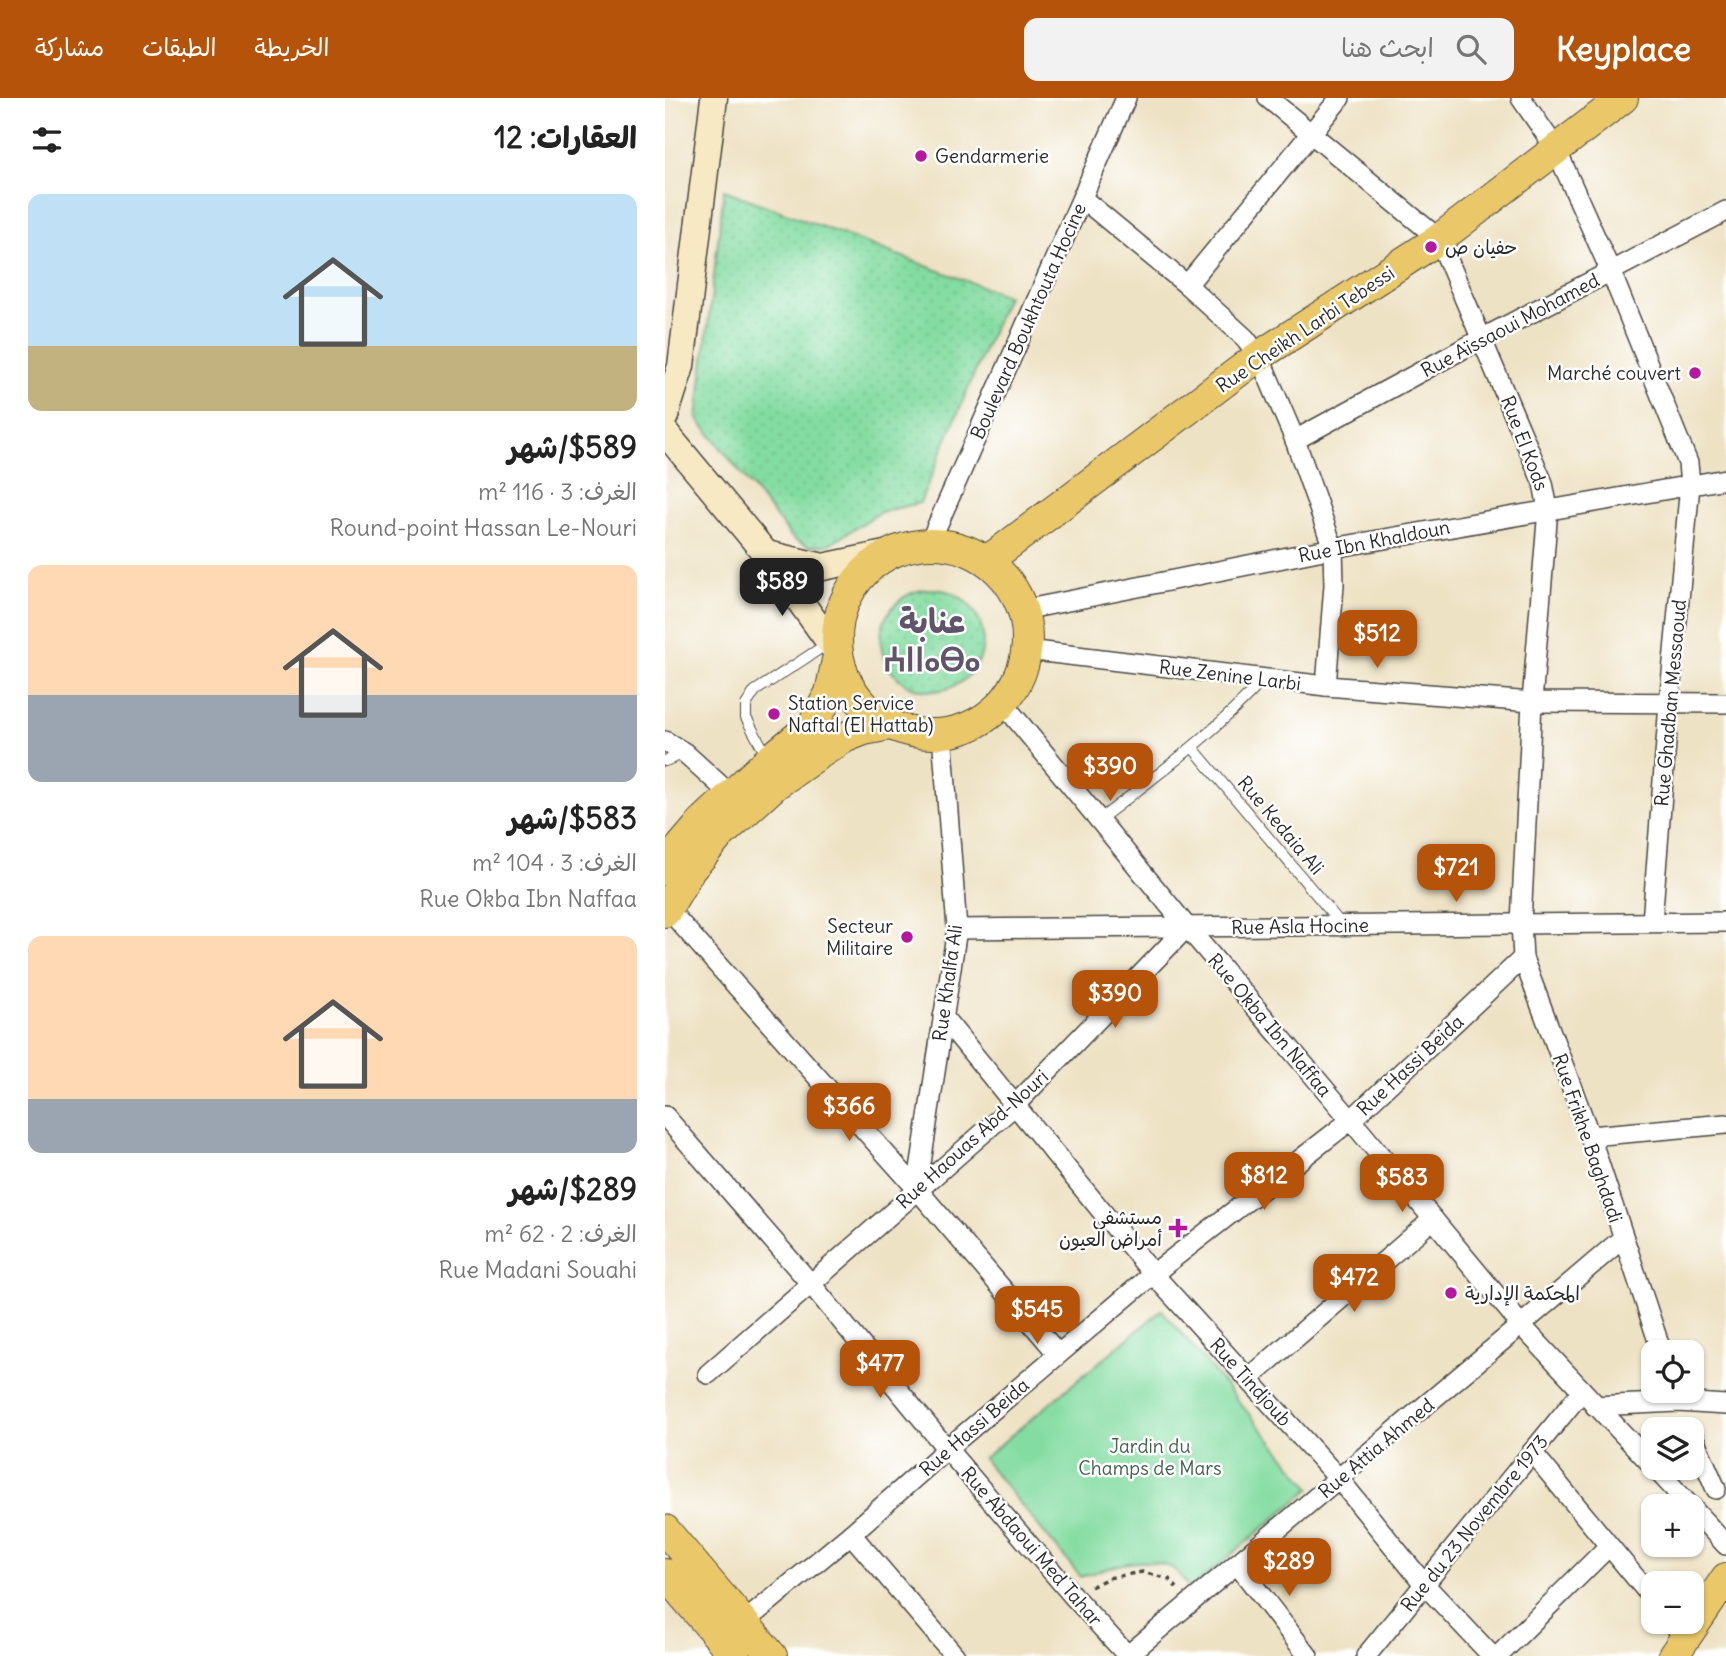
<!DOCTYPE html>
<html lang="ar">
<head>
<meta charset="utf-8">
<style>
  body { margin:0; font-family:Delius,"Playpen Sans Arabic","Noto Sans Tifinagh",sans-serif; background:#f2f2f2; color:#222; direction:rtl; height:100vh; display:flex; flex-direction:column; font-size:26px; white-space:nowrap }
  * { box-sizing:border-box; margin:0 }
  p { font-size:23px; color:#767676 }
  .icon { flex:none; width:38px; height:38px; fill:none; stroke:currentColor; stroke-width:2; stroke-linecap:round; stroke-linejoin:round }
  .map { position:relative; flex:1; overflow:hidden; direction:ltr }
  .panel { display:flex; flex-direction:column; background:#fff; width:665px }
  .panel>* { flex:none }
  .buttons { position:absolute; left:976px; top:1242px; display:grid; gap:14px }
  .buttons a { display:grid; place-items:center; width:63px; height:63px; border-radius:14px; background:#fff; box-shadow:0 2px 5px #0004; font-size:35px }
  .price { position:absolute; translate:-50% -60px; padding:0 16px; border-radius:14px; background:#b45309; color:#fff; font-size:23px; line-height:46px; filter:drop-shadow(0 2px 4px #0008) }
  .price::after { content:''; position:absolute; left:50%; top:42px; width:21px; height:16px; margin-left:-10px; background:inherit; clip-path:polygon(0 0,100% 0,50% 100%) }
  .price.on { background:#222; color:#fff }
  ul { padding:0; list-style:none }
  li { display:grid; align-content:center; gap:14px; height:371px; padding:0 28px }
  li span { display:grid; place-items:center; height:217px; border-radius:14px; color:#555 }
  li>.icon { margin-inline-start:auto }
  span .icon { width:126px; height:126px; fill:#fffc; stroke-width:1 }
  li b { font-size:30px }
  h2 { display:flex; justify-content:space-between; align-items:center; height:84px; padding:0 28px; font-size:30px }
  header { display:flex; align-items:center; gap:42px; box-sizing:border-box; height:98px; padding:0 35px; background:#b45309; color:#fff }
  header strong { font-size:33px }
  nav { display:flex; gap:38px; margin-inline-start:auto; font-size:24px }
  .search { width:490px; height:63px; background:#f2f2f2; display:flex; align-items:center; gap:18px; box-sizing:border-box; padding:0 24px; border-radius:14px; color:#767676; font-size:26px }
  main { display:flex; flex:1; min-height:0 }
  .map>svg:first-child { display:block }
  .grass { fill:url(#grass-dots); stroke:#578466; stroke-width:2 }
  .park { fill:#83dca1; stroke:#578466; stroke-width:2 }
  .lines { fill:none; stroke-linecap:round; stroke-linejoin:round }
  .service-casing { stroke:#484642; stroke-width:12 }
  .minor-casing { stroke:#484642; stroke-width:22 }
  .secondary-casing { stroke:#484642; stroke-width:29 }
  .primary-casing { stroke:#484642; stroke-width:32 }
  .path { stroke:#484642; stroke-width:3.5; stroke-dasharray:5 5; stroke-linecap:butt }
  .service { stroke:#fff; stroke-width:10 }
  .minor { stroke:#fff; stroke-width:19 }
  .secondary { stroke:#f7e9c3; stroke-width:26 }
  .primary { stroke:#eac769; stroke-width:30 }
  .poi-dot { fill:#b5179e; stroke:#fff; stroke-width:2.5 }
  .labels { text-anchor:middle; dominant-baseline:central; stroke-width:5; stroke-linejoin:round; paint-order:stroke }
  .poi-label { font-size:19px; fill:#2b2b2b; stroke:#fff; text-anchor:start }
  .street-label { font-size:19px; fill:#2b2b2b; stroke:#fff }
  .park-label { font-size:19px; fill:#45604e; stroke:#fff }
  .town-label { font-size:33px; font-weight:bold; fill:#60546b; stroke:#fff }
</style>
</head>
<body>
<header>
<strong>Keyplace</strong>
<div class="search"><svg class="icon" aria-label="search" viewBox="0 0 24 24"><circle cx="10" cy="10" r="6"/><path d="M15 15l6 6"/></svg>ابحث هنا</div>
<nav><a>الخريطة</a><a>الطبقات</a><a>مشاركة</a></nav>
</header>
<main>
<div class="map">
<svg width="1061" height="1558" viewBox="0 0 1061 1558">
  <defs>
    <pattern id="grass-dots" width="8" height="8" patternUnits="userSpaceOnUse" patternTransform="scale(1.75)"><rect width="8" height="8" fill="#83dca1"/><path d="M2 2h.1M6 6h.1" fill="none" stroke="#71bd8b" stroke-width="1.8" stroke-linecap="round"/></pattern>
  </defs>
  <rect width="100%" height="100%" fill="#fff"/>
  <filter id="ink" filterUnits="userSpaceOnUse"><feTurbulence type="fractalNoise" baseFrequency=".0143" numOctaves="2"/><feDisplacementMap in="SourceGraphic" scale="14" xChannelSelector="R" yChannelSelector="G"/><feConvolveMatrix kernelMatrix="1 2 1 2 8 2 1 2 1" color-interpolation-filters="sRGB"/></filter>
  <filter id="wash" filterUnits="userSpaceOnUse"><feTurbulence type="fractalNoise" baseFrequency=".00686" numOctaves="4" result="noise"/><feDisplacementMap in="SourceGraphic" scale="28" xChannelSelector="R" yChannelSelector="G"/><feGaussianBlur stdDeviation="1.57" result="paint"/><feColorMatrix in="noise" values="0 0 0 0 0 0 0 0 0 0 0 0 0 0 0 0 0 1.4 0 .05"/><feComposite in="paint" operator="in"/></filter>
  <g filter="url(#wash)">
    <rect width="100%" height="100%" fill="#eee2c4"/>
    <g class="grass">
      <path d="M59,92L342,198L255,405L216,414L163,447L145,448L129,442L32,320Z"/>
      <circle cx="267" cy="542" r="51"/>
    </g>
    <path class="park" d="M497,1212L646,1390L525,1491C520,1485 514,1474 507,1470C479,1455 443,1470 416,1479L318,1361Z"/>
  </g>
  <g filter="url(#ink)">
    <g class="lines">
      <g class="service-casing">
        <g id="service">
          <path d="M528,650L676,826"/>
          <path d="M102,658L81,620V607L90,593L162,546"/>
          <path d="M0,663L20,655"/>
          <path d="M434,722C491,678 550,635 599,581"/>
        </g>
      </g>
      <g class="minor-casing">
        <g id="minor">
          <path d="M603,0L774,141L878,385L883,411L867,604L856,825L858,860L925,1038L997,1255"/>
          <path d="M856,0L891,51L946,174L1023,365L1025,387L1004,606L987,824"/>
          <path d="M418,101L522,187L580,240L594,258L630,342L668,450L669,487L661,588"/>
          <path d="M522,187L675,0"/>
          <path d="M630,342L818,240L1061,113"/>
          <path d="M264,446L461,0"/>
          <path d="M358,512L668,450L1061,381"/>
          <path d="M362,552L661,588L867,604L1061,605"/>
          <path d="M338,605L522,829L686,1022L856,1227L989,1369"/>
          <path d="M0,643L20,655L66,697"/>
          <path d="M2,810L252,1091L393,1256"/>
          <path d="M292,831L1061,824"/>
          <path d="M278,919L488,1176L674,1381L759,1486L827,1558"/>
          <path d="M0,1018L146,1186L282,1351L409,1499L463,1558"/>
          <path d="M925,1038L1061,1026"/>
          <path d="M252,1091L292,831L277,636"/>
          <path d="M43,1276L350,1007L522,829"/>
          <path d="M583,1281L768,1121"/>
          <path d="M930,1308L1013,1304L1061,1307"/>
          <path d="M1027,1336L1051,1391"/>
          <path d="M867,1354L989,1502"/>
          <path d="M990,1370L1026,1409"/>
          <path d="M1027,1410L1061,1447"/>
          <path d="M186,1436L290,1558"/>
          <path d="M572,1466L643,1558"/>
          <path d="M1007,1524L1021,1541"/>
          <path d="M78,1525L186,1436L282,1351L488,1176L686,1022L858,860"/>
          <path d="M462,1558L856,1227L958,1140"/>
          <path d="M701,1558L917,1293"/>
          <path d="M833,1558L944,1448"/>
        </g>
      </g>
      <g class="secondary-casing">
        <g id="secondary">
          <path d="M0,318L16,268L49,0"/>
          <path d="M0,334L101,456L173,556"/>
          <path d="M101,456L158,469L225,455"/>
        </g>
      </g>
      <g class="primary-casing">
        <g id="primary">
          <circle cx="267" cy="541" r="95"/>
          <path d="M322,463L594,258L774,141L958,0"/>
          <path d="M0,772L14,751L38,723L104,662L148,626L165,595L173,557"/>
          <path d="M0,814L25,772L54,738L110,687L157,654L181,639L199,632L225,627"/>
          <path d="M0,1432L107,1558"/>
          <path d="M0,1476L70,1558"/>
          <path d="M1008,1558L1061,1480"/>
        </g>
      </g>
      <path class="path" d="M426,1489L443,1480L477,1474L504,1481L512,1490"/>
      <use href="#service" class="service"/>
      <use href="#minor" class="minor"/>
      <use href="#secondary" class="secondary"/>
      <use href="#primary" class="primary"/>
    </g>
  </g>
  <g class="poi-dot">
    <circle cx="256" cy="58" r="7"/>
    <circle cx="766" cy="149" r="7"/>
    <circle cx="1030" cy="275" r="7"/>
    <circle cx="109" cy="616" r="7"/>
    <circle cx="242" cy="839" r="7"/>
    <path d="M509.5 1119.5h7v7h7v7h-7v7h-7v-7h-7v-7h7z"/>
    <circle cx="786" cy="1195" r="7"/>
  </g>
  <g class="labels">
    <g class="poi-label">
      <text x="270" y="58">Gendarmerie</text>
      <text x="780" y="149">حفيان ص</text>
      <text x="1016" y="275" text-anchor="end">Marché couvert</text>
      <text x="123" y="605">Station Service<tspan x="123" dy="22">Naftal (El Hattab)</tspan></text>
      <text x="228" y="828" text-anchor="end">Secteur<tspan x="228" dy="22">Militaire</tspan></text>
      <text x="497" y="1119" text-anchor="end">مستشفى<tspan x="497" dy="22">أمراض العيون</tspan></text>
      <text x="800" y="1195">المحكمة الإدارية</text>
    </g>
    <g class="street-label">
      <text transform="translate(363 223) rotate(-66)">Boulevard Boukhtouta Hocine</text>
      <text transform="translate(845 227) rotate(-28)">Rue Aïssaoui Mohamed</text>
      <text transform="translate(640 231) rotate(-34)">Rue Cheikh Larbi Tebessi</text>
      <text transform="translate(860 345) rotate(69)">Rue El Kods</text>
      <text transform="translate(709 443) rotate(-11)">Rue Ibn Khaldoun</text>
      <text transform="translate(565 577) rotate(7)">Rue Zenine Larbi</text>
      <text transform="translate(1005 605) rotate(-85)">Rue Ghadban Messaoud</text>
      <text transform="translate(616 727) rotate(50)">Rue Kedaia Ali</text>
      <text transform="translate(635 828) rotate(-1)">Rue Asla Hocine</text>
      <text transform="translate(282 885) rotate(-82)">Rue Khalfa Ali</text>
      <text transform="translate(605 927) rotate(50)">Rue Okba Ibn Naffaa</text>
      <text transform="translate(745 967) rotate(-43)">Rue Hassi Beida</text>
      <text transform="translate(923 1040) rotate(71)">Rue Frikhe Baghdadi</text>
      <text transform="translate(307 1041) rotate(-42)">Rue Haouas Abd-Nouri</text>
      <text transform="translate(586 1284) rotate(48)">Rue Tindjoub</text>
      <text transform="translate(309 1329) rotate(-41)">Rue Hassi Beida</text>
      <text transform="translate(711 1350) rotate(-40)">Rue Attia Ahmed</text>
      <text transform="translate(809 1425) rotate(-51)">Rue du 23 Novembre 1973</text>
      <text transform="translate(367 1448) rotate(49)">Rue Abdaoui Med Tahar</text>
    </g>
    <g class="park-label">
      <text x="485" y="1348">Jardin du<tspan x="485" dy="22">Champs de Mars</tspan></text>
    </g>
    <g class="town-label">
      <text x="267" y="523">عنابة<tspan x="267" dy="38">ⵄⵏⵏⴰⴱⴰ</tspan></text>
    </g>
  </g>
</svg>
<div class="buttons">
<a><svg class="icon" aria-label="locate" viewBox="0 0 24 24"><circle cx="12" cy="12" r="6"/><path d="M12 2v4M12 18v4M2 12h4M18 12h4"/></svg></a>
<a><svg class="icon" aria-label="layers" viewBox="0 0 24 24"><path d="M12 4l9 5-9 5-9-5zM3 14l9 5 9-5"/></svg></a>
<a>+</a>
<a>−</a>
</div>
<b class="price on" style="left:117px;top:520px">$589</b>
<b class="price" style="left:712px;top:572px">$512</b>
<b class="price" style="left:445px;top:705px">$390</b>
<b class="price" style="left:791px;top:806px">$721</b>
<b class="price" style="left:450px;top:932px">$390</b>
<b class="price" style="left:184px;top:1045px">$366</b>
<b class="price" style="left:599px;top:1114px">$812</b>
<b class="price" style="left:737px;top:1116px">$583</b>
<b class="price" style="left:689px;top:1216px">$472</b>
<b class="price" style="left:372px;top:1248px">$545</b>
<b class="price" style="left:215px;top:1302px">$477</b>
<b class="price" style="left:624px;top:1500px">$289</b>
</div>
<section class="panel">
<h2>العقارات: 12<svg class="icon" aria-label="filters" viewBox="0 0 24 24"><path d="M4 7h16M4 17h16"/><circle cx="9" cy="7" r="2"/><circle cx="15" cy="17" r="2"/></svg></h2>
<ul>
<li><span style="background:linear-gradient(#bfe0f5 70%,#c2b280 0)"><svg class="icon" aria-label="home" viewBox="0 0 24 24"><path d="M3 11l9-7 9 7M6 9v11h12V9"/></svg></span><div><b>$589/شهر</b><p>الغرف: 3 · 116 m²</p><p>Round-point Hassan Le-Nouri</p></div></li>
<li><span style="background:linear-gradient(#ffd9b3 60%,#9aa5b1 0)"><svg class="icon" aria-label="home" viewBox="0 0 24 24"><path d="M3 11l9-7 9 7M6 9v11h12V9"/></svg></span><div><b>$583/شهر</b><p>الغرف: 3 · 104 m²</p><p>Rue Okba Ibn Naffaa</p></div></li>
<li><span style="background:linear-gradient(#ffd9b3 75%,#9aa5b1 0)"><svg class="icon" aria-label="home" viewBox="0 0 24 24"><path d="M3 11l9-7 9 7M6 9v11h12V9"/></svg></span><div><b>$289/شهر</b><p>الغرف: 2 · 62 m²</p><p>Rue Madani Souahi</p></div></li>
</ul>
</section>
</main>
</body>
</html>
